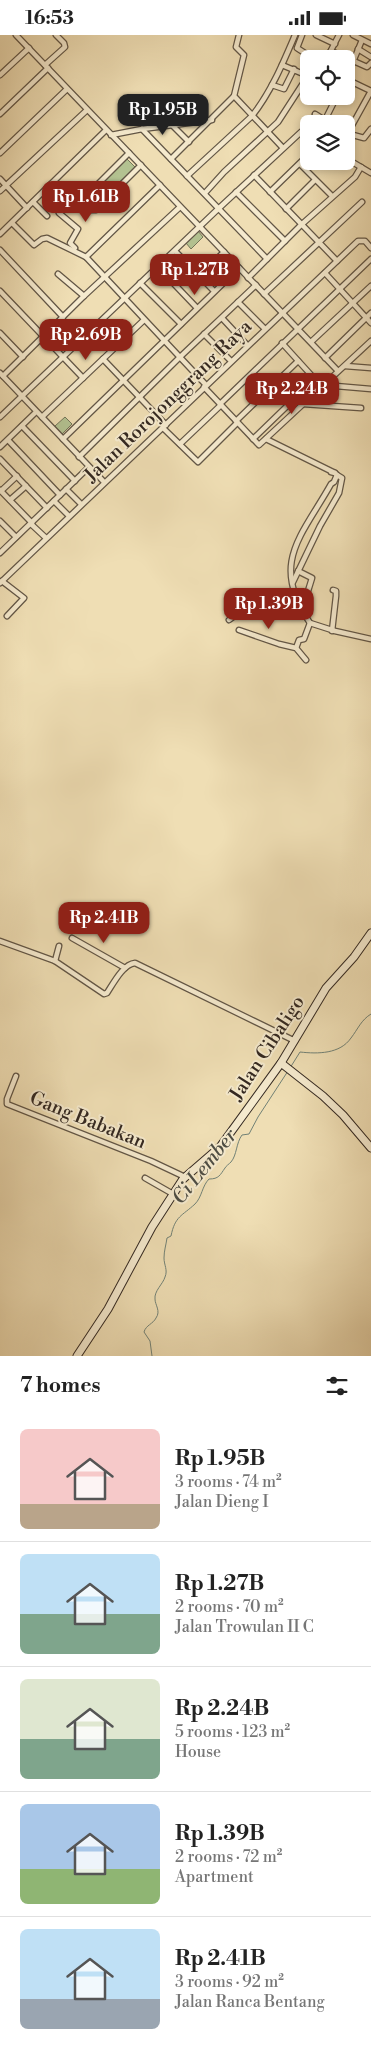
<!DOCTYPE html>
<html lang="en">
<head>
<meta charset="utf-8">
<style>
  body { margin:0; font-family:"Libre Bodoni",serif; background:#f2f2f2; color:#222; height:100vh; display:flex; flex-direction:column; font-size:19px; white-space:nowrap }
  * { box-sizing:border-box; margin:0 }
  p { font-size:16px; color:#767676 }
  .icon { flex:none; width:28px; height:28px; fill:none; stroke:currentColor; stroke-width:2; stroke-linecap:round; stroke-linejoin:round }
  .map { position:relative; height:1321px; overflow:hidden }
  .panel { display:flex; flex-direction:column; background:#fff; flex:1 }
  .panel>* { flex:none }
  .fabs { position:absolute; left:300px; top:15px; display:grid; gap:10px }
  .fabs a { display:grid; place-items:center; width:55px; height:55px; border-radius:8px; background:#fff; box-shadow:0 2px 8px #0003; font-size:25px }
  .price { position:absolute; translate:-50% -42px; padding:0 11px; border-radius:10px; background:#8f2418; color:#fff; font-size:16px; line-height:32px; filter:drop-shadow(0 1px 2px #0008) }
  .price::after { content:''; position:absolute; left:50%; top:30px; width:15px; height:11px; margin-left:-8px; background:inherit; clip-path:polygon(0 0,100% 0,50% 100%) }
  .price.on { background:#222; color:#fff }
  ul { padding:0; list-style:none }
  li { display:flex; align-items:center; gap:15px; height:125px; padding:0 20px }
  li+li { border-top:1px solid #e0e0e0 }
  li span { display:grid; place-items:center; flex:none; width:140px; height:100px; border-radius:8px; color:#555 }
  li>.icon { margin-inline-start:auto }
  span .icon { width:60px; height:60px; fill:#fffc; stroke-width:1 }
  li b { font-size:21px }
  h2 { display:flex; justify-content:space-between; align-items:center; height:60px; padding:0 20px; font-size:21px }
  .status { display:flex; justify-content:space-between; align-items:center; height:35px; padding:0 25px; background:#fff; direction:ltr }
  .status svg { height:14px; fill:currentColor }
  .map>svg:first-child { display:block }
  .green { fill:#b3c291; stroke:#737559 }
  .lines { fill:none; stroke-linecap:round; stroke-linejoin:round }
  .stream { stroke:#718176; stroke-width:1 }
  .street-casing { stroke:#625646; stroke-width:7 }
  .secondary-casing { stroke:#332821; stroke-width:9 }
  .street { stroke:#f5eace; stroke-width:4.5 }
  .secondary { stroke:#f5eace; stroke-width:7 }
  .labels { text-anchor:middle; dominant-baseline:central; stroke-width:4; stroke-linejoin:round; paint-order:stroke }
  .street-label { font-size:19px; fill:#332821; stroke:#f5eace }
  .water-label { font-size:20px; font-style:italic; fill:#4d4d44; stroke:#f5eace }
</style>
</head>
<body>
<div class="status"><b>16:53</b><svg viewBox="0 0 49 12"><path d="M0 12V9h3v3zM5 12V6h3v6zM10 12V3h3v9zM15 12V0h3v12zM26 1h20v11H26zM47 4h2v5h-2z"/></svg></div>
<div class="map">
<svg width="371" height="1321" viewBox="0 0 371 1321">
  <rect width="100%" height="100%" fill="#efdeb4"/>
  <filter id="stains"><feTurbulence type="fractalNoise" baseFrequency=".004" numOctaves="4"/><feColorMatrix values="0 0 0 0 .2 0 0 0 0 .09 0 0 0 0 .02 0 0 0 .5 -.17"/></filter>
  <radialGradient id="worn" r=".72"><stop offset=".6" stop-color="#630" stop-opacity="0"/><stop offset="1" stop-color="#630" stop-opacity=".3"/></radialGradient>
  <g class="green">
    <path d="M127,124L135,132L95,171L87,162Z"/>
    <path d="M198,196L203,202L191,214L186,208Z"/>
    <path d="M96,290L107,302L94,314L83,303Z"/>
    <path d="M65,382L72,389L62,399L55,391Z"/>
  </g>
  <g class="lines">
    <g class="stream">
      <path d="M290,1033L300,1017C318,1019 340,1019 351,1003C358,994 361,985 371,979"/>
      <path d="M152,1321L150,1306L144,1297C146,1290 153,1289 156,1283C161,1276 155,1270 155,1264C154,1256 163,1249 165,1242C168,1235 164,1230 164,1223C164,1216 166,1210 167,1203L171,1201C175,1181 182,1181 195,1169C202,1162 202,1151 209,1144C219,1144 220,1140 225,1133C226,1131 229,1129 231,1127C237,1120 236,1108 242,1100L249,1099L258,1082L288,1036"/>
    </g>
    <g class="street-casing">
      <g id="street">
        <path d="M16,0L338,336"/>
        <path d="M239,0L236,12L244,20L234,61L283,113"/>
        <path d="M302,0L297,13L314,24"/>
        <path d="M316,0L335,9"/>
        <path d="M353,0L371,9"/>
        <path d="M362,5L346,44L371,56"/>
        <path d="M358,14L371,22"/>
        <path d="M331,16L367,32L371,28"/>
        <path d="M328,21L339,0"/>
        <path d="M45,30L65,12L64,8L56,0"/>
        <path d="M282,30L301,38L309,31"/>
        <path d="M0,40L29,13"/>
        <path d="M272,50L284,54L294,34"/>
        <path d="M0,79L48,33"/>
        <path d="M315,79L331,89"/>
        <path d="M325,85L337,61"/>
        <path d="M172,90L189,107"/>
        <path d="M142,94L267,224"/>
        <path d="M348,95L353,100L364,103L371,94"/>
        <path d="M346,96L350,94L371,56"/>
        <path d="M111,100L142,94L212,85"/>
        <path d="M0,118L67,54"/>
        <path d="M171,124L234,61"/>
        <path d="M354,128L371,138"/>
        <path d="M300,129L332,161"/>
        <path d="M254,140L337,226"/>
        <path d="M187,141L252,81C271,57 283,28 295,0"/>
        <path d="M0,144L27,173"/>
        <path d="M0,156L87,75"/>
        <path d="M71,156L91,175H96L141,130"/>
        <path d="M236,157L285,206"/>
        <path d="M270,157L309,119"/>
        <path d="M205,158L224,137L278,87L302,50L309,44"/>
        <path d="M81,166L129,118"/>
        <path d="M33,167L47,181"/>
        <path d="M286,174L315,145"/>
        <path d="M59,178L78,194L70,208L75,213"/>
        <path d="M12,188L34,210L42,204L47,203L86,222L206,350"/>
        <path d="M0,199L106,95"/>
        <path d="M0,215L63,282"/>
        <path d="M175,216L214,256"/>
        <path d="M86,222L160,150"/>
        <path d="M157,231L197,273"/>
        <path d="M325,238L371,288"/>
        <path d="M58,239L84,261"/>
        <path d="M199,241L224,217"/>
        <path d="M248,243L301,190L355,142L361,132"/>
        <path d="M140,248L181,289"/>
        <path d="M0,256L83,343"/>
        <path d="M264,259L362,167"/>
        <path d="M238,267L265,294"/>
        <path d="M222,283L247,310"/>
        <path d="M0,298L23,322"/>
        <path d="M204,299L231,326"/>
        <path d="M311,307L371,251"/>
        <path d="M282,308L322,352"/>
        <path d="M325,323L371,278"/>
        <path d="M103,324L166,390"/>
        <path d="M345,331L371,333"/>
        <path d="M0,338L104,447"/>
        <path d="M3,341L84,261L180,172"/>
        <path d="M324,350L371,354"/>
        <path d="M204,352L259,410L371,306"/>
        <path d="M220,369L371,224"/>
        <path d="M303,369L361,373"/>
        <path d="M0,382L217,175L301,97"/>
        <path d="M42,382L144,285"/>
        <path d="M236,386L298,326"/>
        <path d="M22,391L75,446"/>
        <path d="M163,393L198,427L237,388"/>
        <path d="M63,404L239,233"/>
        <path d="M253,404L315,344"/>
        <path d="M266,404L335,438L331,437"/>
        <path d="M8,405L60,460"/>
        <path d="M180,409L221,370"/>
        <path d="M0,412L36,377"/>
        <path d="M79,422L180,322L256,250"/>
        <path d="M0,424L47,473"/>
        <path d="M335,438L337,440L334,447L331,449C302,501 269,528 310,588L335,596L371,604"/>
        <path d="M66,454L81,469"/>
        <path d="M0,455L32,488"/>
        <path d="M1,456L17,441"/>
        <path d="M10,465L26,451"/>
        <path d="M54,466L69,481"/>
        <path d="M0,486L16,502"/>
        <path d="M31,489L46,503"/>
        <path d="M0,518L89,432"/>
        <path d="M298,536L312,543L308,556L300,571"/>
        <path d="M2,546L24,563L7,581"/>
        <path d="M293,547L320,491L339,458L342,443L337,440"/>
        <path d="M0,548L358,206H365L371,213"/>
        <path d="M229,585L249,571L259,561L281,569L296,562"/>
        <path d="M239,595L279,609L296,613L306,625"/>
        <path d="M332,596L336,561V556L333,555"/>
        <path d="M296,613L299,605L304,604L310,588"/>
        <path d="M72,903L125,933"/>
        <path d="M0,906L55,926L104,959L107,958C113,949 123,929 135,928L295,1006"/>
        <path d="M55,926L59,911"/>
        <path d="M16,1041L7,1064V1069L151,1126L185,1142"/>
        <path d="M145,1143L173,1159"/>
      </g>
    </g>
    <g class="secondary-casing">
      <g id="secondary">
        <path d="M281,1028L323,1061L343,1080L371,1113"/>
        <path d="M77,1321L108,1274L152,1192L183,1144L220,1112L281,1028L326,953L354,922L371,898"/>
      </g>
    </g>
    <use href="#street" class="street"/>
    <use href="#secondary" class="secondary"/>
  </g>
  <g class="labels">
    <g class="street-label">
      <text transform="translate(168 366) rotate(-44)">Jalan Rorojonggrang Raya</text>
      <text transform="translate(267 1013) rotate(-57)">Jalan Cibaligo</text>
      <text transform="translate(88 1085) rotate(22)">Gang Babakan</text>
    </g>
    <g class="water-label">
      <text transform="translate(205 1132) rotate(-51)">Ci Lember</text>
    </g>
  </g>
  <rect width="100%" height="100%" filter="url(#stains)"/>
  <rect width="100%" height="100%" fill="url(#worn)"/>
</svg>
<div class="fabs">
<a><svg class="icon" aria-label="locate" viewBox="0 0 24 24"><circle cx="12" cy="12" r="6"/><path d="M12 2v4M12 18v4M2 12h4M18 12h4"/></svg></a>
<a><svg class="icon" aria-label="layers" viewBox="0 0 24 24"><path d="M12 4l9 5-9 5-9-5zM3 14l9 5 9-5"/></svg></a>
</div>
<b class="price on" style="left:163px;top:101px">Rp 1.95B</b>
<b class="price" style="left:86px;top:188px">Rp 1.61B</b>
<b class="price" style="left:195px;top:261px">Rp 1.27B</b>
<b class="price" style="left:86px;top:326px">Rp 2.69B</b>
<b class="price" style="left:292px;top:380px">Rp 2.24B</b>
<b class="price" style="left:269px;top:595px">Rp 1.39B</b>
<b class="price" style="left:104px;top:909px">Rp 2.41B</b>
</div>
<section class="panel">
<h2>7 homes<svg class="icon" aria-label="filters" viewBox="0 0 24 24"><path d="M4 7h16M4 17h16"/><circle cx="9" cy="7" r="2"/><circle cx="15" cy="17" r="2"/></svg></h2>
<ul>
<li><span style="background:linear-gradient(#f6c9c9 75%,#b9a48a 0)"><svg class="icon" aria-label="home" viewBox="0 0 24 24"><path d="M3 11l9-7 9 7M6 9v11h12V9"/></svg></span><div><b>Rp 1.95B</b><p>3 rooms · 74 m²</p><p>Jalan Dieng I</p></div></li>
<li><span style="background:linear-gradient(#bfe0f5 60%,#7fa58c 0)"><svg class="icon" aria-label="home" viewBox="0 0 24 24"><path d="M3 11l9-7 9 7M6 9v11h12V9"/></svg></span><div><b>Rp 1.27B</b><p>2 rooms · 70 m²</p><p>Jalan Trowulan II C</p></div></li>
<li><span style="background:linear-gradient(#dfe7d0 60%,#7fa58c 0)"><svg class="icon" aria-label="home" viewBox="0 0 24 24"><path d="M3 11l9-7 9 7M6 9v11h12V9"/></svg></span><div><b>Rp 2.24B</b><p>5 rooms · 123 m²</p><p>House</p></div></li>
<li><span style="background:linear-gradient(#a9c7e8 65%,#8fb573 0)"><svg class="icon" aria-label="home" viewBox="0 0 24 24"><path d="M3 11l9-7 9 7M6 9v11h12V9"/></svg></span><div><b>Rp 1.39B</b><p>2 rooms · 72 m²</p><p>Apartment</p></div></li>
<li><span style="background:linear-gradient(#bfe0f5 70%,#9aa5b1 0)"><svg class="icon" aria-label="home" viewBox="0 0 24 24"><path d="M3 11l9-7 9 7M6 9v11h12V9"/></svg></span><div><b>Rp 2.41B</b><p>3 rooms · 92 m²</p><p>Jalan Ranca Bentang</p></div></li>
</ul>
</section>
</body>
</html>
